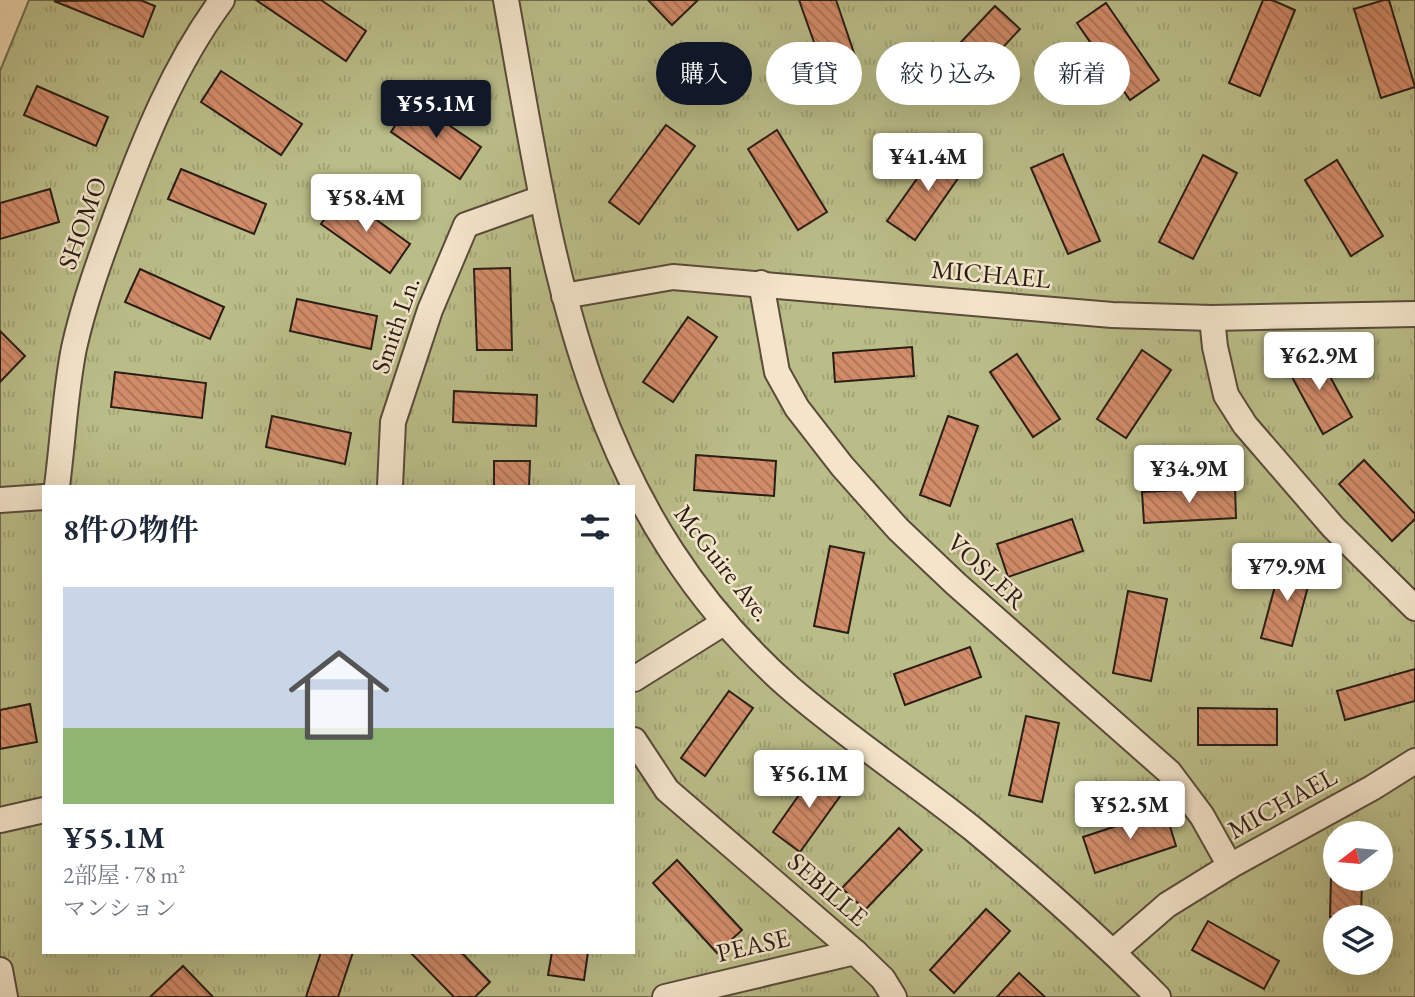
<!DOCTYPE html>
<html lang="ja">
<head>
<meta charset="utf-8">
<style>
  body { margin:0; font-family:"EB Garamond","Noto Serif JP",serif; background:#f6f6f7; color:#1f2937; height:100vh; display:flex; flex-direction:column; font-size:26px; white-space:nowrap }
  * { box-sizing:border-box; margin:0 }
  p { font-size:23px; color:#747a83 }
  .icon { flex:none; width:38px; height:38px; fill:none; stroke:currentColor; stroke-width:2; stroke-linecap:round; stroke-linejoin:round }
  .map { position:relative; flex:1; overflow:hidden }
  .drawer { position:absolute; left:42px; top:485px; width:593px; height:469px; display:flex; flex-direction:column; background:#fff; border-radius:0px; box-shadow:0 7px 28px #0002 }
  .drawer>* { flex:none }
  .guide { position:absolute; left:656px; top:42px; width:653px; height:63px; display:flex; gap:14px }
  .needle { width:46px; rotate:254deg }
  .tools { position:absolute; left:1323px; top:821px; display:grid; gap:14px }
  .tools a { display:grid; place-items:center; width:70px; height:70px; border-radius:50%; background:#fff; box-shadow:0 7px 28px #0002; font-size:35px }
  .price { position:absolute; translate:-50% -60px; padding:0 16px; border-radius:7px; background:#fff; color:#222; font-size:23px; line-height:46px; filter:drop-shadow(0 2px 4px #0008) }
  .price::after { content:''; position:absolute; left:50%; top:42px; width:21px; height:16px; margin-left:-10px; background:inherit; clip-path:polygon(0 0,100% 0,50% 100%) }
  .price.selected { background:#111827; color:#fff }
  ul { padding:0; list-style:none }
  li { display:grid; align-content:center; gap:14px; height:371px; padding:0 21px }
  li+li { border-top:2px solid #e0e1e3 }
  li span { display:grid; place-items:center; height:217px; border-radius:0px; color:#555 }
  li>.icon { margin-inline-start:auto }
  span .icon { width:126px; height:126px; fill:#fffc; stroke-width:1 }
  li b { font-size:30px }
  h2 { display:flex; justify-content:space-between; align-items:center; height:84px; padding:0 21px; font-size:30px }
  .pill { padding:0 24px; border-radius:32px; background:#fff; box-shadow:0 7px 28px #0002; font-size:24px; line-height:63px }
  .pill.selected { background:#111827; color:#fff }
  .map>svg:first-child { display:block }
  .grass { fill:url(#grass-tufts); stroke:#726d4e; stroke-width:2; fill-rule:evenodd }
  .building { fill:url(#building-back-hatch); stroke:#291d15; stroke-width:2 }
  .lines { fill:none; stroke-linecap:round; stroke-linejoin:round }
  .minor-casing { stroke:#5a4b3b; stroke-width:28 }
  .minor { stroke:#f3e4ca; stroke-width:24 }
  .labels { text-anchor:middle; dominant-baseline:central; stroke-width:5; stroke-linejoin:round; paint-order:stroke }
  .street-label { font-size:26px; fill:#291d15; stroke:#f3e4ca }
</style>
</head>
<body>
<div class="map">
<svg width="1415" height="997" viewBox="0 0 1415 997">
  <defs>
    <pattern id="grass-tufts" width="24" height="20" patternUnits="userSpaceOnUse" patternTransform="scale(1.75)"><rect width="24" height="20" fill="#babd88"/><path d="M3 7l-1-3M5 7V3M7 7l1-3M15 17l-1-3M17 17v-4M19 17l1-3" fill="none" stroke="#a0a274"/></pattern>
    <pattern id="building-back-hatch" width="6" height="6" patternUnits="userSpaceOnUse" patternTransform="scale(1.75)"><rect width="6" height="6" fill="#d38c6a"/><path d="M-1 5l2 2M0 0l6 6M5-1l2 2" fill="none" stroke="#ab7256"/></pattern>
  </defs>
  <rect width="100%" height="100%" fill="#ecd5ad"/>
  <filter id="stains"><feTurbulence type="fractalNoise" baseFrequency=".00286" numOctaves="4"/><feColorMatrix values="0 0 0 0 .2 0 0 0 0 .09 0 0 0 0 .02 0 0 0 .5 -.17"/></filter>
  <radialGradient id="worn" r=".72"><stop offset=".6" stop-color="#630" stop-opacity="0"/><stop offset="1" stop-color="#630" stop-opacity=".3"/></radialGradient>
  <path class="grass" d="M29,0H1415V997H0V71ZM44,486H634V952H44ZM1335,833H1381V878H1335ZM1335,917H1381V962H1335Z"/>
  <g class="building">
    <path d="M140,0L155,6L143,37L54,1Z"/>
    <path d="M256,0H321L366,31L346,61Z"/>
    <path d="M648,0H698L672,25Z"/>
    <path d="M799,0H836L858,65L826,76Z"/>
    <path d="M1263,0H1272L1295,10L1260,96L1229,83Z"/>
    <path d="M1384,0H1389L1415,87L1381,98L1354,9Z"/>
    <path d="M1106,3L1159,80L1130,100L1077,23Z"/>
    <path d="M995,6L1020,29L954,100L929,76Z"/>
    <path d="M221,71L302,124L281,155L201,102Z"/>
    <path d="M37,86L108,117L96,146L24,115Z"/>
    <path d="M412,100L481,147L460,179L391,132Z"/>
    <path d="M666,125L695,146L639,224L609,202Z"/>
    <path d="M777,130L827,212L798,230L748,149Z"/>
    <path d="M941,145L968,164L915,240L887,221Z"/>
    <path d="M1063,154L1100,241L1068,254L1031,168Z"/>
    <path d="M1203,155L1237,173L1193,259L1159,242Z"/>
    <path d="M1337,160L1383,236L1351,256L1305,180Z"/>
    <path d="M181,169L266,204L254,234L168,199Z"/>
    <path d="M50,189L59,222L0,239V203Z"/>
    <path d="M342,195L410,244L390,273L321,224Z"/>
    <path d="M510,268L512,350H477L474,269Z"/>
    <path d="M140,269L224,307L210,339L125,302Z"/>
    <path d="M297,299L377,316L371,349L290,331Z"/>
    <path d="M688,317L717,337L673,402L643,382Z"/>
    <path d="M0,331L25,356L0,382Z"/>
    <path d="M912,347L914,376L835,382L833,353Z"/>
    <path d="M1315,349L1352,417L1323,434L1286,366Z"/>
    <path d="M1142,350L1171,370L1126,438L1097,419Z"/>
    <path d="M1017,354L1060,419L1033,437L990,372Z"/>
    <path d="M115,372L206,383L202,418L111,407Z"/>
    <path d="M454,391L537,395L536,426L453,422Z"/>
    <path d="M272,416L351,433L345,464L266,447Z"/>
    <path d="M948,416L978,426L950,506L920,495Z"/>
    <path d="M696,455L776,461L774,496L694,490Z"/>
    <path d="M1364,460L1415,514V519L1392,541L1339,484Z"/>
    <path d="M494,461H530L529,486H494Z"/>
    <path d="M1235,487L1236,518L1144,523L1142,492Z"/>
    <path d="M1072,519L1083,551L1008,577L997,544Z"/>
    <path d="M830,546L864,553L848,633L814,626Z"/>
    <path d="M1282,560L1313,568L1292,646L1261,638Z"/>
    <path d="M1128,591L1167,599L1151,681L1113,673Z"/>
    <path d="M970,647L981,677L905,705L894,674Z"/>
    <path d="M1415,669V701L1345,720L1337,691Z"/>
    <path d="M729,691L753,708L705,776L681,758Z"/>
    <path d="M30,704L37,742L0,749V710Z"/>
    <path d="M1198,708L1277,709V745H1198Z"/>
    <path d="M1026,716L1059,723L1042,802L1009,795Z"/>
    <path d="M818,768L846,788L800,852L773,832Z"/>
    <path d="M1165,810L1176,846L1095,873L1083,837Z"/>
    <path d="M899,828L922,850L865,910L842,888Z"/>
    <path d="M677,860L742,930L717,953L653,883Z"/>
    <path d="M1331,878H1362L1361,917H1330Z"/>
    <path d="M986,909L1010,931L954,993L930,970Z"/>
    <path d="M1208,921L1279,961L1264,989L1192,950Z"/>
    <path d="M321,952H353L338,997H306Z"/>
    <path d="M410,952H461L490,982L475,997H454Z"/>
    <path d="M552,952H588L584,980L548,975Z"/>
    <path d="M183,966L213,997H150Z"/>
    <path d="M1019,973L1045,997H997Z"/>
  </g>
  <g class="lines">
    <g class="minor-casing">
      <g id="minor">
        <path d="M506,0C552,257 581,504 790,688C848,738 913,781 973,829C1037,882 1100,938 1158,997"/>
        <path d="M761,283L777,372L797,408L842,466L898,529L956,584L1169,772L1202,816L1230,866"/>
        <path d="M564,296L673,277L1112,315L1212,318L1415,314"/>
        <path d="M1212,318L1215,347L1226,395L1245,425L1333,527L1415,608"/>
        <path d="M57,486C63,441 65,393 74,348C84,303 100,259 116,216C144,140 174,65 222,0"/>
        <path d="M390,486L393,422L430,310L466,225L542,198"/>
        <path d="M0,500L44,497"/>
        <path d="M634,679L725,622"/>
        <path d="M634,740L667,790L855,952L883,979L894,997"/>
        <path d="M0,820L44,810"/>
        <path d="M1113,952L1167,905L1230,866L1372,788L1415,761"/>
        <path d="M0,970L5,997"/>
        <path d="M665,997L855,952"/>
      </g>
    </g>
    <use href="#minor" class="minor"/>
  </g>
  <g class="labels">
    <g class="street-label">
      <text transform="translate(82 223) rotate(-70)">SHOMO</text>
      <text transform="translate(991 274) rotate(5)">MICHAEL</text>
      <text transform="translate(395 325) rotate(-71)">Smith Ln.</text>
      <text transform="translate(723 563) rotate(52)">McGuire Ave.</text>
      <text transform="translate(987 571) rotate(43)">VOSLER</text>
      <text transform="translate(1282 803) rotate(-29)">MICHAEL</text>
      <text transform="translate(828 889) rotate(41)">SEBILLE</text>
      <text transform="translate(753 945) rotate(-13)">PEASE</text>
    </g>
  </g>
  <rect width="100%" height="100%" filter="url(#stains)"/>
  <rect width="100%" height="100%" fill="url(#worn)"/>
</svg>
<div class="tools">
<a><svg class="needle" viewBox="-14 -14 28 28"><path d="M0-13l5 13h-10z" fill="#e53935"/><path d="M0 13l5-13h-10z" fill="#747a83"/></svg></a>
<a><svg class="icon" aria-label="layers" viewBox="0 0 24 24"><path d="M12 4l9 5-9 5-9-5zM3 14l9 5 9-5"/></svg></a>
</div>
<b class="price selected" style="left:436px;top:140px">¥55.1M</b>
<b class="price" style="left:928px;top:193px">¥41.4M</b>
<b class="price" style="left:366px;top:234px">¥58.4M</b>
<b class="price" style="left:1319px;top:392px">¥62.9M</b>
<b class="price" style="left:1189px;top:505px">¥34.9M</b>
<b class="price" style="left:1287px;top:603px">¥79.9M</b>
<b class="price" style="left:809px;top:810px">¥56.1M</b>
<b class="price" style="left:1130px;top:841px">¥52.5M</b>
<div class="guide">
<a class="pill selected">購入</a>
<a class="pill">賃貸</a>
<a class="pill">絞り込み</a>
<a class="pill">新着</a>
</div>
<section class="drawer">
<h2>8件の物件<svg class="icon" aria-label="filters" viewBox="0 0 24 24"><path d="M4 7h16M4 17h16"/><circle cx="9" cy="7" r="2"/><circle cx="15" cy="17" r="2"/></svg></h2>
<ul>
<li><span style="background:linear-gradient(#c9d6e8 65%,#8fb573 0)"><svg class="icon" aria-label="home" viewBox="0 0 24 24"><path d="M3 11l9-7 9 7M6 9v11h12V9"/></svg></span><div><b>¥55.1M</b><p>2部屋 · 78 m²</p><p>マンション</p></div></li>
</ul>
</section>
</div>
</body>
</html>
